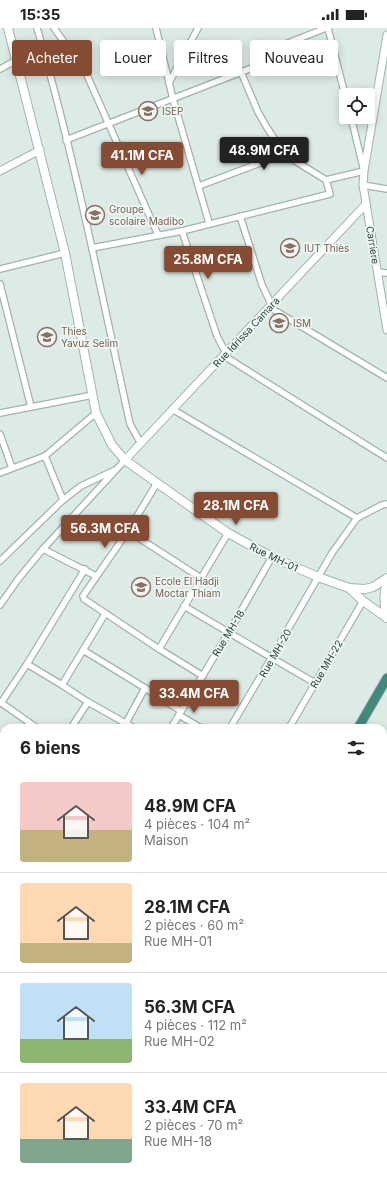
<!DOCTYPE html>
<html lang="fr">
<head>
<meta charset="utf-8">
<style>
  body { margin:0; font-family:Inter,sans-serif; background:#f6f6f6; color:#222; height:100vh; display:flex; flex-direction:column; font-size:15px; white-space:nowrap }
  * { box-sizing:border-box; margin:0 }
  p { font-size:13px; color:#767676 }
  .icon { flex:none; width:22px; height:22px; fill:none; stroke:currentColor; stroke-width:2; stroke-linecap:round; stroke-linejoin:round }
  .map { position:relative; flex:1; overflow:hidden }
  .panel { position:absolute; left:0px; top:696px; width:387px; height:456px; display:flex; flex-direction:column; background:#fff; border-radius:12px 12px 0 0; box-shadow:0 2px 10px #0003 }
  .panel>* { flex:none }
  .top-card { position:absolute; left:12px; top:12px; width:363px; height:36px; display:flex; gap:8px }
  .tools { position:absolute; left:339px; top:60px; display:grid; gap:8px }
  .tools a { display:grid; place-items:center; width:36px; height:36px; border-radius:4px; background:#fff; box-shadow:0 2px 10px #0003; font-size:20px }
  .price { position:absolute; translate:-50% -34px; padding:0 9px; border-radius:4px; background:#854c33; color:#fff; font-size:13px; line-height:26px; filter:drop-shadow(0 1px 2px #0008) }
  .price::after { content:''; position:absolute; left:50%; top:24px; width:12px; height:9px; margin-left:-6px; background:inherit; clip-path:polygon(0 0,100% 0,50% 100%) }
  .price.active { background:#222; color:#fff }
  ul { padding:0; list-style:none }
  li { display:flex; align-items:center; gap:12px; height:100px; padding:0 20px }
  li+li { border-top:1px solid #e0e0e0 }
  li span { display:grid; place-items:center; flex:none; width:112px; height:80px; border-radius:4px; color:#555 }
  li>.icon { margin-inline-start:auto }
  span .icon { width:48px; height:48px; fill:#fffc; stroke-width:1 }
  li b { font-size:17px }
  h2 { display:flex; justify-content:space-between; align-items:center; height:48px; padding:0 20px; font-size:17px }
  .chip { padding:0 14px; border-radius:4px; background:#fff; box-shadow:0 2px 10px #0003; font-size:14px; line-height:36px }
  .chip.active { background:#854c33; color:#fff }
  .status { display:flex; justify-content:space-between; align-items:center; height:28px; padding:0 20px; background:#fff; direction:ltr }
  .status svg { height:11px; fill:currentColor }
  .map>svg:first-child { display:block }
  .built { fill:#ccdbd5 }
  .green { fill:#b4dfc2 }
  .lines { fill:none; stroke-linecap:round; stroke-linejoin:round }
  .minor-casing { stroke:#a0b3ae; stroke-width:8 }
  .tertiary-casing { stroke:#a0b3ae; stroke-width:9 }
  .secondary-casing { stroke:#9cb8af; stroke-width:10 }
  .trunk-casing { stroke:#c0c8c7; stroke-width:11 }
  .minor { stroke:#fff; stroke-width:5.5 }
  .tertiary { stroke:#fff; stroke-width:7 }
  .secondary { stroke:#fff; stroke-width:8 }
  .trunk { stroke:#42887c; stroke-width:9 }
  .labels { text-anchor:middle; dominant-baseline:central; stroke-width:3.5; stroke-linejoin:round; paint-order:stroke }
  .education-label { font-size:10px; fill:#785e54; stroke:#eef7f3; text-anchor:start }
  .street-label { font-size:10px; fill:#1e3c36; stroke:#eef7f3 }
</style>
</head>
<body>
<div class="status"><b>15:35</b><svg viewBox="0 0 49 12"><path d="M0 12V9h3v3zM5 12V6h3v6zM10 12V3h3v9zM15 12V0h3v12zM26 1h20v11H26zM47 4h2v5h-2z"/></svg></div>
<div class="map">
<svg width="387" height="1152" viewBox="0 0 387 1152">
  <rect width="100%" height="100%" fill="#ddebe6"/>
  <path class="built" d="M0,884L4,886V1148H56L54,1152H0Z"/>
  <path class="green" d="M383,991L387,994V1061L383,1068Z"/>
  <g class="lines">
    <g class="minor-casing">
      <g id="minor">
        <path d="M37,0C75,130 101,264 130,396L140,414"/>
        <path d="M54,0L86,45L158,207"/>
        <path d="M156,0L173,71L209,195"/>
        <path d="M328,0L346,71"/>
        <path d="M0,41L15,33"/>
        <path d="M241,44L258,84L266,98L284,126"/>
        <path d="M169,55L198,0"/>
        <path d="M66,112L275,31L273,21L326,0"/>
        <path d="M326,152L364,143L351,89"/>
        <path d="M363,157L387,161"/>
        <path d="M240,188L262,257L274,282L387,350"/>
        <path d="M182,203L217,308L229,331L387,430"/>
        <path d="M92,220L182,203L330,166L326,152L284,126L199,158"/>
        <path d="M0,241L65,225"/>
        <path d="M377,244L387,245"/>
        <path d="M0,256L31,379"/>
        <path d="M172,381L357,490"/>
        <path d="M0,385L93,367"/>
        <path d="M0,406L12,440"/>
        <path d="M45,428L63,472"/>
        <path d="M0,445L45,428L96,385"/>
        <path d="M157,455L128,503L83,568L84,571L159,621L203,648"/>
        <path d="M128,503L201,550"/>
        <path d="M43,521L96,548"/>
        <path d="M0,533L63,472L81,458L115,442"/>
        <path d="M0,577L19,550L43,521L125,432"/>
        <path d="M184,578L272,630L315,655"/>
        <path d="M159,621L228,505"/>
        <path d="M83,622L145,660L181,683"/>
        <path d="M27,636L62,657L88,674L134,700"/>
        <path d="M62,657L105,586"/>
        <path d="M0,674L37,700"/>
        <path d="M1,675L27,636L85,541"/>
        <path d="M179,687L201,700"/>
        <path d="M126,695L145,660"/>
        <path d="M71,700L88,674"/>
        <path d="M171,700L229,604L272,529"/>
        <path d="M230,700L269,634L332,525L357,490L382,477L387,476"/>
        <path d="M289,700L363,573"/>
        <path d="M383,736L387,730"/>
        <path d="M383,799L387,802"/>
        <path d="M0,871L4,875"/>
        <path d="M383,1079L387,1072"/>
        <path d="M127,1152L129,1148"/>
        <path d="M177,1152L180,1148"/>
        <path d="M259,1152L262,1148"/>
      </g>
    </g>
    <g class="tertiary-casing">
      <g id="tertiary">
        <path d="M387,7L364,143L363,157L387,302"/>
        <path d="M0,143L40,122"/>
        <path d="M125,432L366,176"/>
        <path d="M341,1148L347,1152"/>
      </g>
    </g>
    <g class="secondary-casing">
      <g id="secondary">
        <path d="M8,0L65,225L96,385L112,417L125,432L157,455L228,505L272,529L318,549L349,560L365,561L373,559L387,550"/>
        <path d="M387,554C383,566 384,578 387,590"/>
        <path d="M349,560L363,573L387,590"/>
      </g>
    </g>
    <g class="trunk-casing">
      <g id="trunk">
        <path d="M358,700L387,650"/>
        <path d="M85,1152L87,1148"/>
      </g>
    </g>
    <use href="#minor" class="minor"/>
    <use href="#tertiary" class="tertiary"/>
    <use href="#secondary" class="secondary"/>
    <use href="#trunk" class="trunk"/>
  </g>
  <defs>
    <g id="university-ring" transform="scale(1)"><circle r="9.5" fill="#eef7f3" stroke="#8d6e63" stroke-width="1.5"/><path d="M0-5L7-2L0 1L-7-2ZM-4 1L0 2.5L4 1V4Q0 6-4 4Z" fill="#8d6e63"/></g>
    <g id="school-ring" transform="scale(1)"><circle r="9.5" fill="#eef7f3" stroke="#8d6e63" stroke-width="1.5"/><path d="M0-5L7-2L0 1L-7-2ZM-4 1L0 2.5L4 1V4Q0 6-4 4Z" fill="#8d6e63"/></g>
  </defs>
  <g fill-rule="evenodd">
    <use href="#university-ring" x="148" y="83"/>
    <use href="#school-ring" x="95" y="187"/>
    <use href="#university-ring" x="290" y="220"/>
    <use href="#university-ring" x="279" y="295"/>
    <use href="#school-ring" x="47" y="309"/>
    <use href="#school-ring" x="141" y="559"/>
  </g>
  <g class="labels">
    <g class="education-label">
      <text x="162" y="83">ISEP</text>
      <text x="109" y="181">Groupe<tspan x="109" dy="12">scolaire Madibo</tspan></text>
      <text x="304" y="220">IUT Thiès</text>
      <text x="293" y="295">ISM</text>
      <text x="61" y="303">Thies<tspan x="61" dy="12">Yavuz Selim</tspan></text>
      <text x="155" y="553">Ecole El Hadji<tspan x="155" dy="12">Moctar Thiam</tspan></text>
    </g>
    <g class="street-label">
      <text transform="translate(373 217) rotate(81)">Carriere</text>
      <text transform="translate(246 304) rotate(-47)">Rue Idrissa Camara</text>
      <text transform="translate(274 529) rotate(26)">Rue MH-01</text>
      <text transform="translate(228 605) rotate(-59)">Rue MH-18</text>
      <text transform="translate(275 625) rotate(-60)">Rue MH-20</text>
      <text transform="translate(326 636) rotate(-60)">Rue MH-22</text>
    </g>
  </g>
</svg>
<div class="tools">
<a><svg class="icon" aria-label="locate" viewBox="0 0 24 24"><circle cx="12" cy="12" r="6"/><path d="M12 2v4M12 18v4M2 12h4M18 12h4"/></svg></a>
</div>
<b class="price active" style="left:264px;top:143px">48.9M CFA</b>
<b class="price" style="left:142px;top:148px">41.1M CFA</b>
<b class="price" style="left:208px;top:252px">25.8M CFA</b>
<b class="price" style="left:236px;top:498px">28.1M CFA</b>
<b class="price" style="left:105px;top:521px">56.3M CFA</b>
<b class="price" style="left:194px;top:686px">33.4M CFA</b>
<div class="top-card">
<a class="chip active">Acheter</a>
<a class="chip">Louer</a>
<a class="chip">Filtres</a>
<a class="chip">Nouveau</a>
</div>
<section class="panel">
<h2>6 biens<svg class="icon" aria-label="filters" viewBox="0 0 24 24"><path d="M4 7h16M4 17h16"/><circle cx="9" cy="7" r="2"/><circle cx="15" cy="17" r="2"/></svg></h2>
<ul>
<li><span style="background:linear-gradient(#f6c9c9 60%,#c2b280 0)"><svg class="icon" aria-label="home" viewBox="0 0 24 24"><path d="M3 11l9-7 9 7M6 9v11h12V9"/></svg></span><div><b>48.9M CFA</b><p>4 pièces · 104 m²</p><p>Maison</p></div></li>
<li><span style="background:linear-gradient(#ffd9b3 75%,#c2b280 0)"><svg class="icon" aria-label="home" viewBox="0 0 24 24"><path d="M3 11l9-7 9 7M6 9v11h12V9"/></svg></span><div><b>28.1M CFA</b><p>2 pièces · 60 m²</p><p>Rue MH-01</p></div></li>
<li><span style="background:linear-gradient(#bfe0f5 70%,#8fb573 0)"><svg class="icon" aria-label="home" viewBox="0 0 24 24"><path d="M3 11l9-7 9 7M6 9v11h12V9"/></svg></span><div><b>56.3M CFA</b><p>4 pièces · 112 m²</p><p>Rue MH-02</p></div></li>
<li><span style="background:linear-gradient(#ffd9b3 70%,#7fa58c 0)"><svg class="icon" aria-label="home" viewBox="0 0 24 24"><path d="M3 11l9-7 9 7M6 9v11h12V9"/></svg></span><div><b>33.4M CFA</b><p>2 pièces · 70 m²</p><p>Rue MH-18</p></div></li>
</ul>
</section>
</div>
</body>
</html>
